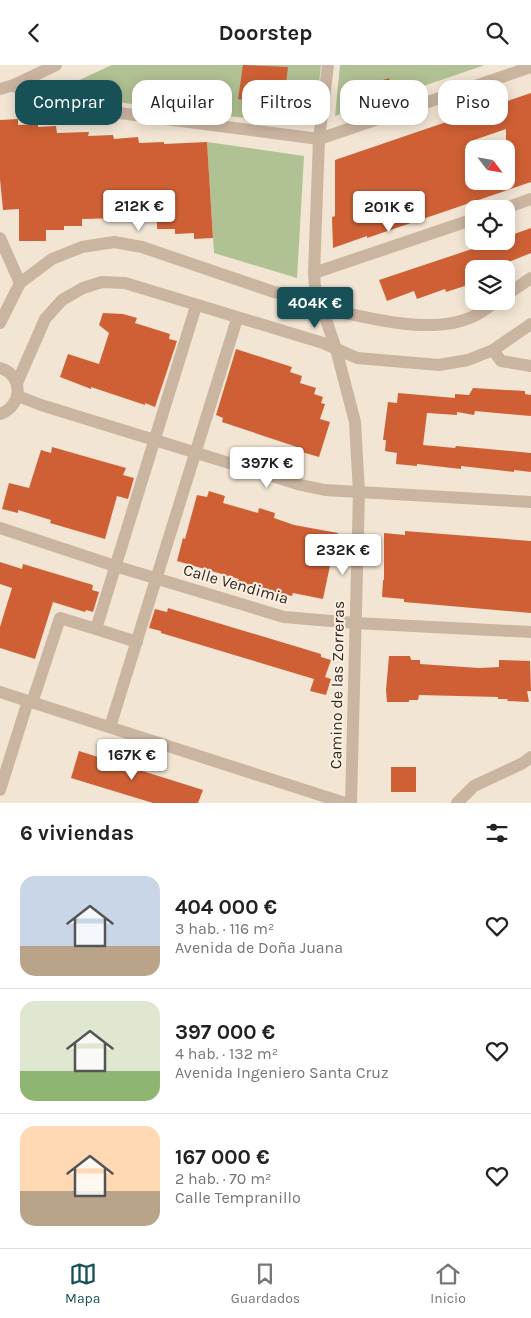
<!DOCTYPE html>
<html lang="es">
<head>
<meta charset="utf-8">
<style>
  body { margin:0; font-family:Karla,sans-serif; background:#f6f6f6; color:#222; height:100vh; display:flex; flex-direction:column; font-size:19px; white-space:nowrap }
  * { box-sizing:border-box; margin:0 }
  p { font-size:16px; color:#767676 }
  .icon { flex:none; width:28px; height:28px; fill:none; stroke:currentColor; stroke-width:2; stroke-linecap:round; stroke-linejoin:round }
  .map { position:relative; height:738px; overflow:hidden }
  .panel { display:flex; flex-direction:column; background:#fff; flex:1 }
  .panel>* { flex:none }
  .banner { position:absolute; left:15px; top:15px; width:501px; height:45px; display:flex; gap:10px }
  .needle { width:32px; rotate:121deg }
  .fabs { position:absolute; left:465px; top:75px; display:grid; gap:10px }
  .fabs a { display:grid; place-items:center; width:50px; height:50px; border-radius:10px; background:#fff; box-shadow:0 2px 12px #0003; font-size:25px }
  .price { position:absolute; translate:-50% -42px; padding:0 11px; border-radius:5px; background:#fff; color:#222; font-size:16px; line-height:32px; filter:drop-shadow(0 1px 2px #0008) }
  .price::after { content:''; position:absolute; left:50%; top:30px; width:15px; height:11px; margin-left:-8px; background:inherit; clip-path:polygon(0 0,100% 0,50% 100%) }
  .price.current { background:#175057; color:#fff }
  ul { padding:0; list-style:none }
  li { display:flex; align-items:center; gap:15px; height:125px; padding:0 20px }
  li+li { border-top:1px solid #e0e0e0 }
  li span { display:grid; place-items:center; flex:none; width:140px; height:100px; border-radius:15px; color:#555 }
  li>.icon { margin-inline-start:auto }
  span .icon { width:60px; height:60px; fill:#fffc; stroke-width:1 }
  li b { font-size:21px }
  h2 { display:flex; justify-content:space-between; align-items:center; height:60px; padding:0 20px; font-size:21px }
  .chip { padding:0 18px; border-radius:15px; background:#fff; box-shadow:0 2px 12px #0003; font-size:18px; line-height:45px }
  .chip.current { background:#175057; color:#fff }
  header { display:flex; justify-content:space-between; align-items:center; height:65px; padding:0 20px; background:#fff; font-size:22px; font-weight:700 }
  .tabs { display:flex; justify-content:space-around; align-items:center; height:70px; border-top:1px solid #e0e0e0; background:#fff; font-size:14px; color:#767676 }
  .tabs a { display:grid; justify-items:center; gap:2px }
  .tabs .current { color:#175057 }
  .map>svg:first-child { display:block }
  .green { fill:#b0c193 }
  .building { fill:#cf6035; fill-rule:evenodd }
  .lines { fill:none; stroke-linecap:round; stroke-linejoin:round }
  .minor { stroke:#cab5a0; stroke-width:12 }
  .labels { text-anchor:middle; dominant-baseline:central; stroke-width:4; stroke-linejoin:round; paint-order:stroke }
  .street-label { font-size:16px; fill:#332924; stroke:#faefe0 }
</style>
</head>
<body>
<header><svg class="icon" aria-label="back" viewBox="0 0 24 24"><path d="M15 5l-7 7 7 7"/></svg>Doorstep<svg class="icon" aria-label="search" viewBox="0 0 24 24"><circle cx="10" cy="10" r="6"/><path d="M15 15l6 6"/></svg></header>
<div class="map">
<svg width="531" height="738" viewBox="0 0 531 738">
  <rect width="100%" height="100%" fill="#f2e5d4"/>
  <g class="green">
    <path d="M112,0H321L315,59L205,49L51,28Z"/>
    <path d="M340,0H485L335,51Z"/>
    <path d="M207,77L304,91L297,213L214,188Z"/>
  </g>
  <g class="building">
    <path d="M243,0L288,2L283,41L238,34Z"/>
    <path d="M389,13L393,29L348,43L343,28Z"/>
    <path d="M531,28V117L367,173V171L333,183L332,152L335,151V95ZM506,64V116H474V75Z"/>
    <path d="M18,54V60L38,59V62L56,61L57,68L89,67L88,71L113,70L114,74L138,72L139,78L164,77V79L207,77L213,173L194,174V168L175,169V164H157V156L131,157V153H121L82,154V161H64V165H46V176H19V144L3,145L0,114V55Z"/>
    <path d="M531,163V188L501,200L502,204H474V218L446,227L445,224L417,234L414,226L387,236L379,215L496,176H506V172Z"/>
    <path d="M103,248L123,249L137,253L135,258L170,269L169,274L177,276L155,342L145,338V340L91,322V324L60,312L68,289L99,299L109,268L99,260Z"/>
    <path d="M236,284L292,302L290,307L302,311L300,318L316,323L314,329L323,332L321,338L325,339L320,354L330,357L319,392L302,387L303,384L222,357L223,353L216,350Z"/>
    <path d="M473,323L525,326V329L531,330V351L475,346L474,350L457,347V350L427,348L423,380L455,383L456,381L531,388V407L514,405V407L461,401V404L417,399V401L396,399L397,388L385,386L386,375H383L388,337L397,338L398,328L455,333V329L469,330Z"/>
    <path d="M52,382L126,403L123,410L134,413L128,434L117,431L105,474L50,458L51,455L18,445V448L2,444L9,418L29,423L41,385L51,388Z"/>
    <path d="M209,426L225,431L223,438L258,448L259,443L275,448L274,453L294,460L338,468L334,491H332L323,534L293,528L292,531L262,524L238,516L239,514L177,496L183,473L185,474L197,430L207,432Z"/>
    <path d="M405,466L531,476V548L404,537V534L382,532L383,515H384V468L405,470Z"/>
    <path d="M0,497L22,504L23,499L93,520L92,525L99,527L93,547L86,545L85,547L53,537L35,594L0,583V562L12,523L0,519Z"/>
    <path d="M168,543L321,589V592L331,595L325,612L331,614L326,630L310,626L314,614L161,568V566L149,563L155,544L167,547Z"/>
    <path d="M389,591H410L411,595H420V599L479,603L499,602V595L530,596L531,626H527L529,637L507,636L508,634H498V632L419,630L418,635H409V637H387L386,625Z"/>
    <path d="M79,686L203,725L198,738H153L71,713Z"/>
    <rect x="391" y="702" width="25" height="25"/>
  </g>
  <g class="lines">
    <g class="minor">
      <path d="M328,0L319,74L314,208L315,222L336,284L355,357L359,428L351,738"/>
      <path d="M14,20L34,37L319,74L531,2"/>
      <path d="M0,24L14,20L56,0"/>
      <path d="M503,144L531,134"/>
      <path d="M0,173L20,218"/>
      <path d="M314,208L474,154"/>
      <path d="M506,230L531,213"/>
      <path d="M322,243C367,252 435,273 478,249C484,246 490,241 497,236"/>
      <path d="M0,258L20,218L52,194L82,182L114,177L142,182L274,227L318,235"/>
      <path d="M493,285L501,296L531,301"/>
      <path d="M0,303C24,310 23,341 0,349"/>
      <path d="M17,318L45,254L62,235L83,223L102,217L125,218L323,278L357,293L439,300L468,295L493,285L531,259"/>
      <path d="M18,331L41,340L301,420L325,425L531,437"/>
      <path d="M0,463L115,501L284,552L355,558L531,567"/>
      <path d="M137,577L96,564L196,241"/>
      <path d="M0,627L345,738"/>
      <path d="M32,638L60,553L96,564"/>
      <path d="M110,662L237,254"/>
      <path d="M0,725L28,636"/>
      <path d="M457,738L474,721L523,698L531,692"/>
    </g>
  </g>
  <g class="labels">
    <g class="street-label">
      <text transform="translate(236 519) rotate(16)">Calle Vendimia</text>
      <text transform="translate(337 620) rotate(-89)">Camino de las Zorreras</text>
    </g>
  </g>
</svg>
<div class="fabs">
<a><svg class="needle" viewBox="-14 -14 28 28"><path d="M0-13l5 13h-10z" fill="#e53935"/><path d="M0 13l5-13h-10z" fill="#767676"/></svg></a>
<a><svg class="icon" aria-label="locate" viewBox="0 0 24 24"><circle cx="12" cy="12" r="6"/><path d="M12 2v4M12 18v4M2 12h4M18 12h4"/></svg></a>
<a><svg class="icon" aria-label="layers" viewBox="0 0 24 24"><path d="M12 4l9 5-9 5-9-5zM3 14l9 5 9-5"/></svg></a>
</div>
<b class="price" style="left:139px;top:167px">212K €</b>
<b class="price" style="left:389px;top:168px">201K €</b>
<b class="price current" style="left:315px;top:264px">404K €</b>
<b class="price" style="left:267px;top:424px">397K €</b>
<b class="price" style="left:343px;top:511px">232K €</b>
<b class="price" style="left:132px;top:716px">167K €</b>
<div class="banner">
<a class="chip current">Comprar</a>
<a class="chip">Alquilar</a>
<a class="chip">Filtros</a>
<a class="chip">Nuevo</a>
<a class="chip">Piso</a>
</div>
</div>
<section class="panel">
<h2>6 viviendas<svg class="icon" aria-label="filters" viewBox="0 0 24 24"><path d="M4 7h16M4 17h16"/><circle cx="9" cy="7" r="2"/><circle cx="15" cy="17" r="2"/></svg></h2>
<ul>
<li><span style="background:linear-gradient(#c9d6e8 70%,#b9a48a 0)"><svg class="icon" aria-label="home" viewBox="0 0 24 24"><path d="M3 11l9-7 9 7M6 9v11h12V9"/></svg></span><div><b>404 000 €</b><p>3 hab. · 116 m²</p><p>Avenida de Doña Juana</p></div><svg class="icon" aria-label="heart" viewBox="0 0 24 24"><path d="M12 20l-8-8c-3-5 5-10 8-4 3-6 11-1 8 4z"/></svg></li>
<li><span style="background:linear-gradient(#dfe7d0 70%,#8fb573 0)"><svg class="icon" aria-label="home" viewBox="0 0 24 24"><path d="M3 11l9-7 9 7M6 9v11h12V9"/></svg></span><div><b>397 000 €</b><p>4 hab. · 132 m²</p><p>Avenida Ingeniero Santa Cruz</p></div><svg class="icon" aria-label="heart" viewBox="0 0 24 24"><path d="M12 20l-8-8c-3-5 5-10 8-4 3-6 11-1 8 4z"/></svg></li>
<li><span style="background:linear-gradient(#ffd9b3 65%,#b9a48a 0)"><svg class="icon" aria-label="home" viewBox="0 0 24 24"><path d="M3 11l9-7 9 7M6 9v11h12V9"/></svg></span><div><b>167 000 €</b><p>2 hab. · 70 m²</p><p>Calle Tempranillo</p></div><svg class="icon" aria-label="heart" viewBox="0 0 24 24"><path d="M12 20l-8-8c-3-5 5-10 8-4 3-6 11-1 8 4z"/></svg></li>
</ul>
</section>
<nav class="tabs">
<a class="current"><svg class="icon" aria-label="map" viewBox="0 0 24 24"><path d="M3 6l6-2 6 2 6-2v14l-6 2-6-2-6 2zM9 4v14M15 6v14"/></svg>Mapa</a>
<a><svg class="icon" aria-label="saved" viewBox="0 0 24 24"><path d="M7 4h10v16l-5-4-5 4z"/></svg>Guardados</a>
<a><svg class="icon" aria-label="home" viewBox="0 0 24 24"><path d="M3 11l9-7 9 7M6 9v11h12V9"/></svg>Inicio</a>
</nav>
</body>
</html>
